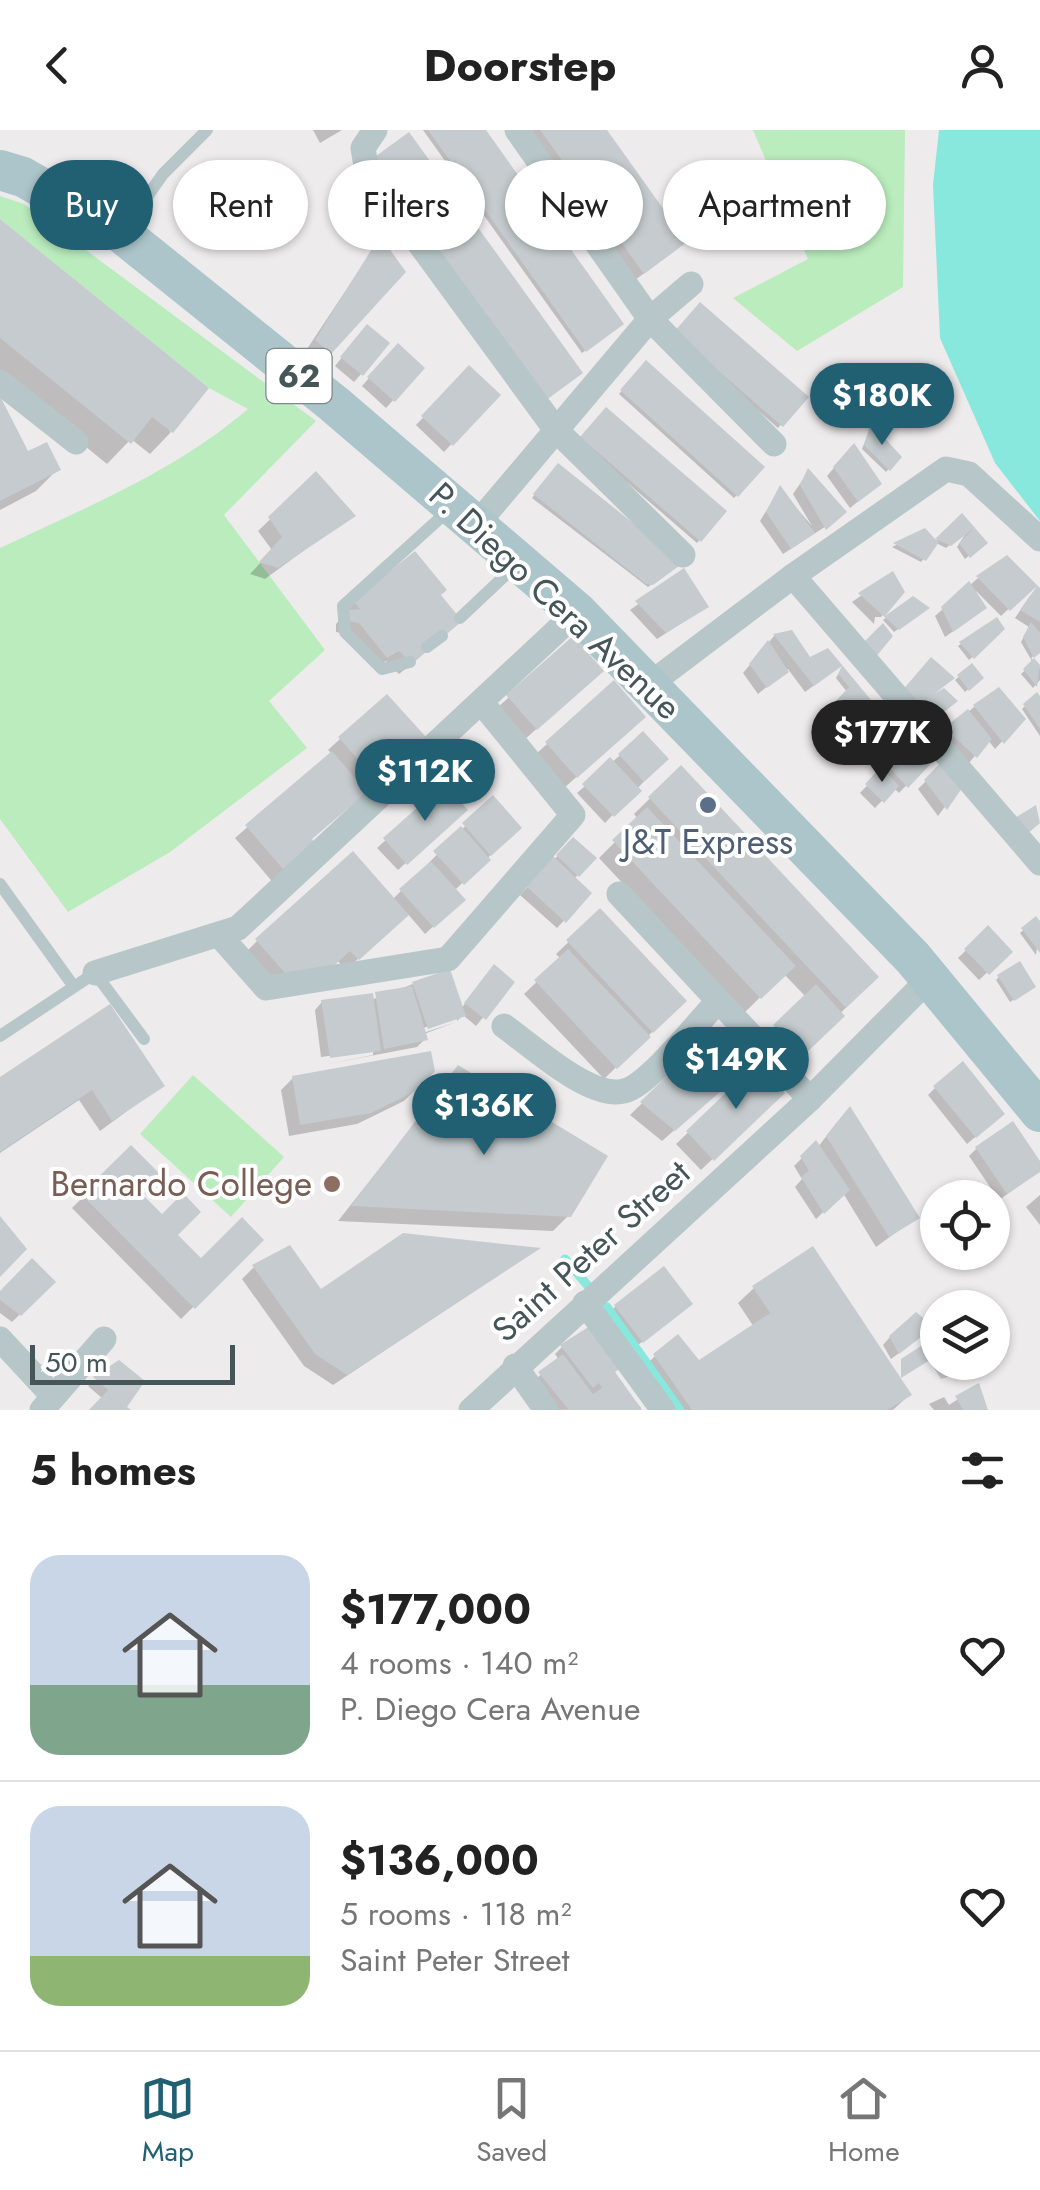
<!DOCTYPE html>
<html lang="en">
<head>
<meta charset="utf-8">
<style>
  body { margin:0; font-family:Jost,sans-serif; background:#f6f6f6; color:#222; height:100vh; display:flex; flex-direction:column; font-size:38px; white-space:nowrap }
  * { box-sizing:border-box; margin:0 }
  p { font-size:32px; color:#767676 }
  .icon { flex:none; width:55px; height:55px; fill:none; stroke:currentColor; stroke-width:2; stroke-linecap:round; stroke-linejoin:round }
  .map { position:relative; height:1280px; overflow:hidden }
  .side { display:flex; flex-direction:column; background:#fff; flex:1 }
  .side>* { flex:none }
  .guide { position:absolute; left:30px; top:30px; width:980px; height:90px; display:flex; gap:20px }
  .buttons { position:absolute; left:920px; top:1050px; display:grid; gap:20px }
  .buttons a { display:grid; place-items:center; width:90px; height:90px; border-radius:50%; background:#fff; box-shadow:0 2px 8px #0004; font-size:50px }
  .scale { position:absolute; left:30px; bottom:25px; width:205px; box-sizing:border-box; padding-left:10px; border:5px solid #455558; border-top:0; font-size:28px; line-height:35px; white-space:nowrap; color:#455558; -webkit-text-stroke:8px #fff; paint-order:stroke }
  .price { position:absolute; translate:-50% -85px; padding:0 22px; border-radius:35px; background:#215f73; color:#fff; font-size:32px; line-height:65px; filter:drop-shadow(0 2px 5px #0008) }
  .price::after { content:''; position:absolute; left:50%; top:60px; width:30px; height:22px; margin-left:-15px; background:inherit; clip-path:polygon(0 0,100% 0,50% 100%) }
  .price.current { background:#222; color:#fff }
  ul { padding:0; list-style:none }
  li { display:flex; align-items:center; gap:30px; height:250px; padding:0 30px }
  li+li { border-top:2px solid #e0e0e0 }
  li span { display:grid; place-items:center; flex:none; width:280px; height:200px; border-radius:30px; color:#555 }
  li>.icon { margin-inline-start:auto }
  span .icon { width:120px; height:120px; fill:#fffc; stroke-width:1 }
  li b { font-size:42px }
  h2 { display:flex; justify-content:space-between; align-items:center; height:120px; padding:0 30px; font-size:42px }
  .tag { padding:0 35px; border-radius:45px; background:#fff; box-shadow:0 2px 8px #0004; font-size:35px; line-height:90px }
  .tag.current { background:#215f73; color:#fff }
  header { display:flex; justify-content:space-between; align-items:center; height:130px; padding:0 30px; background:#fff; font-size:45px; font-weight:700 }
  .tabs { display:flex; justify-content:space-around; align-items:center; height:140px; border-top:2px solid #e0e0e0; background:#fff; font-size:28px; color:#767676 }
  .tabs a { display:grid; justify-items:center; gap:5px }
  .tabs .current { color:#215f73 }
  .map>svg:first-child { display:block }
  .green { fill:#baecbd }
  .water { fill:#88e8dd }
  .shadow { fill:#0003 }
  .lines { fill:none; stroke-linecap:round; stroke-linejoin:round }
  .stream { stroke:#88e8dd; stroke-width:9 }
  .building { fill:#c5cbce }
  .service { stroke:#b7c6c8; stroke-width:12 }
  .minor { stroke:#b7c6c8; stroke-width:25 }
  .primary { stroke:#acc5ca; stroke-width:40 }
  .service-dot { fill:#5c6f8a; stroke:#fff; stroke-width:4 }
  .education-dot { fill:#8d6e63; stroke:#fff; stroke-width:4 }
  .labels { text-anchor:middle; dominant-baseline:central; stroke-width:8; stroke-linejoin:round; paint-order:stroke }
  .shield { fill:#fff; stroke:#7d888a; stroke-width:2.5 }
  .shield-label { font-size:32px; font-weight:bold; fill:#455558 }
  .street-label { font-size:35px; fill:#455558; stroke:#fff }
  .service-label { font-size:35px; fill:#4e5e75; stroke:#fff }
  .education-label { font-size:35px; fill:#785e54; stroke:#fff; text-anchor:end }
</style>
</head>
<body>
<header><svg class="icon" aria-label="back" viewBox="0 0 24 24"><path d="M15 5l-7 7 7 7"/></svg>Doorstep<svg class="icon" aria-label="person" viewBox="0 0 24 24"><circle cx="12" cy="8" r="4"/><path d="M4 21q1-7 8-7t8 7"/></svg></header>
<div class="map">
<svg width="1040" height="1280" viewBox="0 0 1040 1280">
  <rect width="100%" height="100%" fill="#eeebec"/>
  <g class="green">
    <path d="M753,0H905L903,157L797,221L733,168L808,129Z"/>
    <path d="M0,66L24,74L316,291L224,385L325,520L269,571L307,618L170,722L68,782L0,689V418C87,377 174,342 248,279L209,258L0,89Z"/>
    <path d="M193,945L284,1027L231,1087L140,1004Z"/>
  </g>
  <path class="water" d="M939,0H1040V391L995,333L940,208L933,55Z"/>
  <g class="shadow">
    <path d="M313,0H342L320,13Z"/>
    <path d="M423,0H482L618,197L582,223Z"/>
    <path d="M527,0H603L677,119L635,150Z"/>
    <path d="M0,92L171,302L150,324L131,309L107,334L0,247Z"/>
    <path d="M380,109L329,222L318,234L305,222Z"/>
    <path d="M360,205L361,244L354,252L335,236Z"/>
    <path d="M673,206L805,267L778,298Z"/>
    <path d="M390,224L422,238L386,278L362,256Z"/>
    <path d="M646,234L761,337L734,368L619,264Z"/>
    <path d="M469,239L497,265L444,322L416,295Z"/>
    <path d="M0,272L27,325L58,339L36,361L0,380Z"/>
    <path d="M606,280L723,381L697,413L579,311Z"/>
    <path d="M871,296L899,327L886,342L862,319Z"/>
    <path d="M846,324L871,361L850,378L827,346Z"/>
    <path d="M558,336L679,433L648,457L532,368Z"/>
    <path d="M808,342L837,389L783,424L760,391L780,359L812,396L793,364Z"/>
    <path d="M316,345L352,385L265,449L250,444L272,420L258,401Z"/>
    <path d="M962,386L984,413L965,429L957,417L968,400L946,418L936,413L921,432L892,417L925,401L935,412Z"/>
    <path d="M683,442L706,477L657,509L630,480Z"/>
    <path d="M892,444L902,462L881,487H875L874,494L852,472Z"/>
    <path d="M978,448L1033,456L1001,486L976,461V485L945,507L935,486Z"/>
    <path d="M1040,461V521L1031,528L1040,538V550L1033,558L1021,544L1033,533L1021,512L1029,497L1015,488L1030,466Z"/>
    <path d="M438,465L414,532L399,544L386,531L374,538L347,504L336,502V494L354,473Z"/>
    <path d="M913,469L923,481L894,502L883,490Z"/>
    <path d="M1002,499L969,530L958,516L961,514Z"/>
    <path d="M791,503L810,530L831,543L805,562L788,539L758,564L743,543L774,506Z"/>
    <path d="M573,509L589,552L524,610L496,579Z"/>
    <path d="M971,537L981,548L965,562L955,550Z"/>
    <path d="M841,539L868,570L852,587L834,576L847,562L836,548Z"/>
    <path d="M1036,566L1040,570V606L1022,579Z"/>
    <path d="M974,577L1023,589L995,619L988,610L968,634L939,607Z"/>
    <path d="M631,598L564,658L535,625L547,614Z"/>
    <path d="M919,602L938,622L899,663L894,658L875,678L860,663Z"/>
    <path d="M643,605L665,629L605,693L577,663Z"/>
    <path d="M340,609L411,618L309,710L276,756L235,708L332,624L328,620Z"/>
    <path d="M944,633L961,655L938,686L918,659Z"/>
    <path d="M681,638L876,846L794,932L768,904L806,867L784,844L744,883L599,728L638,689L634,684Z"/>
    <path d="M444,657L464,680L398,740L377,718Z"/>
    <path d="M492,669L518,698L454,761L462,770L425,804L407,783L346,840L337,830L273,854L245,823L257,811L392,770Z"/>
    <path d="M573,710L593,728L574,749L589,764L557,798L520,765Z"/>
    <path d="M600,782L684,871L604,949L524,864L561,829L556,824Z"/>
    <path d="M1036,790L1040,795L1036,825L1020,803Z"/>
    <path d="M988,799L1009,822L979,850L958,828Z"/>
    <path d="M486,845L512,852L476,896L463,885L457,891V886L415,901L417,905L456,892L424,904L425,909L417,917L323,935L373,925V920L321,927L315,880L322,872L371,870L413,854L461,879Z"/>
    <path d="M999,847L1030,859L1010,872L996,850Z"/>
    <path d="M709,908L728,953L662,1011L630,985Z"/>
    <path d="M757,937L782,963L701,1040L676,1014Z"/>
    <path d="M459,938L569,1085L553,1101L338,1091Z"/>
    <path d="M293,948L417,958L404,971L357,994L289,1006L281,960Z"/>
    <path d="M0,950L161,956L100,1001L79,970L0,1023Z"/>
    <path d="M935,958L994,991L967,1014L928,965Z"/>
    <path d="M838,991L917,1087L876,1117L843,1063L816,1089L795,1057L802,1049L794,1036L816,1014L818,1017Z"/>
    <path d="M977,1018L1040,1035V1041L999,1070L969,1026Z"/>
    <path d="M131,1019L141,1066L201,1131L261,1110L181,1189L72,1078Z"/>
    <path d="M1040,1065V1095L1026,1077Z"/>
    <path d="M536,1120L333,1255L304,1236L242,1149L254,1137L320,1162Z"/>
    <path d="M53,1152L12,1192L0,1183V1165Z"/>
    <path d="M754,1158L909,1265L893,1280H667L657,1266L666,1257L648,1233L655,1226L688,1237L754,1197L738,1173Z"/>
    <path d="M616,1176L682,1181L634,1218L608,1184Z"/>
    <path d="M923,1205L891,1229L883,1215L890,1207Z"/>
    <path d="M562,1217L613,1243L641,1278L556,1280L532,1252L559,1230L555,1224Z"/>
    <path d="M119,1233L127,1280H92L103,1269L88,1256Z"/>
    <path d="M977,1257L986,1280H934L929,1274L944,1267L949,1275Z"/>
  </g>
  <g class="lines">
    <g class="stream">
      <path d="M565,1129L589,1157"/>
      <path d="M607,1177L680,1280"/>
    </g>
  </g>
  <g class="building">
    <path d="M428,0H486L624,194L586,222Z"/>
    <path d="M540,0H607L687,112L644,144Z"/>
    <path d="M409,2L583,243L545,271L372,29Z"/>
    <path d="M0,89L209,258L173,303L152,287L131,314L0,208Z"/>
    <path d="M380,106L406,142L331,224L315,210Z"/>
    <path d="M700,172L809,267L783,297L674,202Z"/>
    <path d="M367,194L390,213L363,246L340,227Z"/>
    <path d="M398,213L425,238L395,272L367,247Z"/>
    <path d="M646,230L765,337L738,367L620,260Z"/>
    <path d="M469,235L501,265L453,316L421,286Z"/>
    <path d="M0,266L28,321L47,312L61,340L0,371Z"/>
    <path d="M606,277L727,381L701,412L580,307Z"/>
    <path d="M871,293L902,327L890,341L864,315Z"/>
    <path d="M854,313L882,354L858,372L833,337Z"/>
    <path d="M558,333L683,433L653,455L646,454L533,364Z"/>
    <path d="M808,338L847,382L826,400L800,355Z"/>
    <path d="M316,341L356,386L278,438L259,432L282,407L268,387Z"/>
    <path d="M780,355L815,403L791,419L766,382Z"/>
    <path d="M962,383L988,413L970,428L959,413L974,398L951,416L935,409L939,412L926,431L893,413L925,398L935,409Z"/>
    <path d="M415,421L447,460L441,465L462,491L412,534L399,521L387,528L359,493L346,491L347,480L360,479L353,471Z"/>
    <path d="M1007,425L1040,458V492L1020,480L1037,456L1010,481L976,446Z"/>
    <path d="M684,438L709,477L666,503L635,471Z"/>
    <path d="M893,441L905,462L885,486L913,466L930,478L899,500L858,463Z"/>
    <path d="M969,451L987,478L953,502L941,477Z"/>
    <path d="M997,487L1005,499L974,529L959,512Z"/>
    <path d="M1031,492L1040,503V523L1034,528L1023,507Z"/>
    <path d="M883,493L893,506L875,528L864,512Z"/>
    <path d="M792,500L810,527L828,518L871,570L857,586L835,572L849,557L838,544L842,536L814,556L773,504Z"/>
    <path d="M573,506L604,541L537,600L506,565Z"/>
    <path d="M768,510L789,542L767,558L749,534Z"/>
    <path d="M931,527L955,548L934,564L944,558L958,571L930,593L901,562Z"/>
    <path d="M1034,528L1040,535L1037,557L1023,539Z"/>
    <path d="M972,533L984,548L969,561L957,545Z"/>
    <path d="M614,550L646,587L577,648L545,612Z"/>
    <path d="M999,557L1026,589L1004,614L973,575Z"/>
    <path d="M1037,562L1040,566V599L1023,574Z"/>
    <path d="M387,564L426,607L377,651L338,607Z"/>
    <path d="M968,579L992,609L977,628L944,598Z"/>
    <path d="M919,598L941,623L908,658L886,634Z"/>
    <path d="M643,601L669,629L644,652L618,624Z"/>
    <path d="M332,621L367,662L312,709L320,720L289,746L245,695Z"/>
    <path d="M610,627L642,661L614,687L582,654Z"/>
    <path d="M944,629L964,655L947,680L924,650Z"/>
    <path d="M681,635L879,847L846,878L648,667Z"/>
    <path d="M881,637L899,656L884,673L865,654Z"/>
    <path d="M444,654L468,680L407,735L383,708Z"/>
    <path d="M493,665L522,698L491,726L462,693Z"/>
    <path d="M1036,675L1040,693L1027,704L1013,689Z"/>
    <path d="M647,677L796,836L761,869L612,710Z"/>
    <path d="M461,696L491,730L464,755L433,721Z"/>
    <path d="M573,707L597,728L579,747L556,725Z"/>
    <path d="M353,721L409,785L359,830L350,821L326,843H285L255,809Z"/>
    <path d="M553,726L592,763L566,793L526,756Z"/>
    <path d="M431,731L466,770L434,798L399,759Z"/>
    <path d="M600,778L687,871L653,903L566,810Z"/>
    <path d="M1036,786L1040,791V823L1021,798Z"/>
    <path d="M988,795L1013,822L989,845L964,819Z"/>
    <path d="M568,819L651,907L617,939L534,850Z"/>
    <path d="M1020,831L1036,857L1014,871L997,845Z"/>
    <path d="M494,834L515,852L486,890L464,873Z"/>
    <path d="M450,839L466,886L428,899L412,852Z"/>
    <path d="M816,854L845,886L803,926L773,895Z"/>
    <path d="M412,856L428,910L384,919L375,862Z"/>
    <path d="M373,863L381,921L330,928L321,870Z"/>
    <path d="M110,874L165,956L112,991L92,960L0,1022V947Z"/>
    <path d="M709,905L743,942L675,1001L640,972Z"/>
    <path d="M431,921L435,941L418,960L371,983L300,995L292,946Z"/>
    <path d="M963,931L1005,984L976,1008L933,956Z"/>
    <path d="M757,933L785,963L714,1031L686,1001Z"/>
    <path d="M458,935L608,1026L571,1087L351,1076Z"/>
    <path d="M850,976L920,1088L889,1107L826,1006Z"/>
    <path d="M1013,991L1040,1031V1042L1007,1064L975,1017Z"/>
    <path d="M816,1010L850,1060L824,1084L801,1047L809,1041L800,1026Z"/>
    <path d="M131,1015L163,1047L144,1066L162,1084L183,1063L201,1082L178,1105L201,1128L242,1087L264,1110L195,1179L81,1064Z"/>
    <path d="M0,1086L27,1119L0,1147Z"/>
    <path d="M403,1103L541,1118L347,1245L315,1224L252,1135L290,1115L321,1159Z"/>
    <path d="M813,1116L912,1265L887,1280H692L653,1224L678,1204L699,1230L770,1183L752,1156Z"/>
    <path d="M32,1128L56,1152L21,1186L0,1170V1161Z"/>
    <path d="M664,1136L693,1174L643,1213L614,1175Z"/>
    <path d="M916,1182L934,1197L899,1224L889,1206Z"/>
    <path d="M593,1194L625,1235L615,1242L642,1280H569L538,1242L563,1224L593,1264L602,1258L599,1253L593,1258L560,1215Z"/>
    <path d="M938,1205V1225L901,1248V1229Z"/>
    <path d="M119,1230L145,1251L127,1277L131,1280H89L108,1260L93,1247Z"/>
    <path d="M941,1232H958L962,1243L941,1249L934,1238Z"/>
    <path d="M979,1253L988,1280H963L955,1266Z"/>
  </g>
  <g class="lines">
    <g class="service">
      <path d="M123,101L163,44L207,0"/>
      <path d="M460,488L516,435"/>
      <path d="M427,517L442,506"/>
      <path d="M410,532L382,539L345,502L343,476L449,380"/>
      <path d="M0,754L72,854"/>
      <path d="M0,906L95,843L144,909"/>
    </g>
    <g class="minor">
      <path d="M375,0L363,18L367,42L556,300L683,425"/>
      <path d="M517,0L650,189L774,314"/>
      <path d="M0,252L76,312"/>
      <path d="M477,394L650,189L691,154"/>
      <path d="M793,446L1040,733"/>
      <path d="M650,554L793,446L946,339L969,344L1040,409"/>
      <path d="M619,764L810,969"/>
      <path d="M220,806L266,858L448,829L573,685L482,573"/>
      <path d="M95,843L238,798L577,482"/>
      <path d="M504,896C531,915 590,970 624,961C648,956 699,891 718,871"/>
      <path d="M585,1173L663,1280"/>
      <path d="M0,1209L52,1265"/>
      <path d="M515,1236L546,1280"/>
      <path d="M42,1280L104,1209"/>
      <path d="M471,1280L810,969L930,848"/>
    </g>
    <path class="primary" d="M0,40L23,47L121,103L334,274L577,482L913,828L1040,982"/>
  </g>
  <circle class="service-dot" cx="708" cy="675" r="10"/>
  <circle class="education-dot" cx="332" cy="1054" r="10"/>
  <g class="labels">
    <rect class="shield" x="266.5" y="219" width="65" height="54" rx="8"/>
    <g class="shield-label">
      <text x="299" y="246">62</text>
    </g>
    <g class="street-label">
      <text transform="translate(555 471) rotate(43)">P. Diego Cera Avenue</text>
      <text transform="translate(591 1121) rotate(-42)">Saint Peter Street</text>
    </g>
    <g class="service-label">
      <text x="708" y="712">J&amp;T Express</text>
    </g>
    <g class="education-label">
      <text x="312" y="1054">Bernardo College</text>
    </g>
  </g>
</svg>
<div class="buttons">
<a><svg class="icon" aria-label="locate" viewBox="0 0 24 24"><circle cx="12" cy="12" r="6"/><path d="M12 2v4M12 18v4M2 12h4M18 12h4"/></svg></a>
<a><svg class="icon" aria-label="layers" viewBox="0 0 24 24"><path d="M12 4l9 5-9 5-9-5zM3 14l9 5 9-5"/></svg></a>
</div>
<div class="scale">50 m</div>
<b class="price" style="left:882px;top:318px">$180K</b>
<b class="price current" style="left:882px;top:655px">$177K</b>
<b class="price" style="left:425px;top:694px">$112K</b>
<b class="price" style="left:736px;top:982px">$149K</b>
<b class="price" style="left:484px;top:1028px">$136K</b>
<div class="guide">
<a class="tag current">Buy</a>
<a class="tag">Rent</a>
<a class="tag">Filters</a>
<a class="tag">New</a>
<a class="tag">Apartment</a>
</div>
</div>
<section class="side">
<h2>5 homes<svg class="icon" aria-label="filters" viewBox="0 0 24 24"><path d="M4 7h16M4 17h16"/><circle cx="9" cy="7" r="2"/><circle cx="15" cy="17" r="2"/></svg></h2>
<ul>
<li><span style="background:linear-gradient(#c9d6e8 65%,#7fa58c 0)"><svg class="icon" aria-label="home" viewBox="0 0 24 24"><path d="M3 11l9-7 9 7M6 9v11h12V9"/></svg></span><div><b>$177,000</b><p>4 rooms · 140 m²</p><p>P. Diego Cera Avenue</p></div><svg class="icon" aria-label="heart" viewBox="0 0 24 24"><path d="M12 20l-8-8c-3-5 5-10 8-4 3-6 11-1 8 4z"/></svg></li>
<li><span style="background:linear-gradient(#c9d6e8 75%,#8fb573 0)"><svg class="icon" aria-label="home" viewBox="0 0 24 24"><path d="M3 11l9-7 9 7M6 9v11h12V9"/></svg></span><div><b>$136,000</b><p>5 rooms · 118 m²</p><p>Saint Peter Street</p></div><svg class="icon" aria-label="heart" viewBox="0 0 24 24"><path d="M12 20l-8-8c-3-5 5-10 8-4 3-6 11-1 8 4z"/></svg></li>
</ul>
</section>
<nav class="tabs">
<a class="current"><svg class="icon" aria-label="map" viewBox="0 0 24 24"><path d="M3 6l6-2 6 2 6-2v14l-6 2-6-2-6 2zM9 4v14M15 6v14"/></svg>Map</a>
<a><svg class="icon" aria-label="saved" viewBox="0 0 24 24"><path d="M7 4h10v16l-5-4-5 4z"/></svg>Saved</a>
<a><svg class="icon" aria-label="home" viewBox="0 0 24 24"><path d="M3 11l9-7 9 7M6 9v11h12V9"/></svg>Home</a>
</nav>
</body>
</html>
